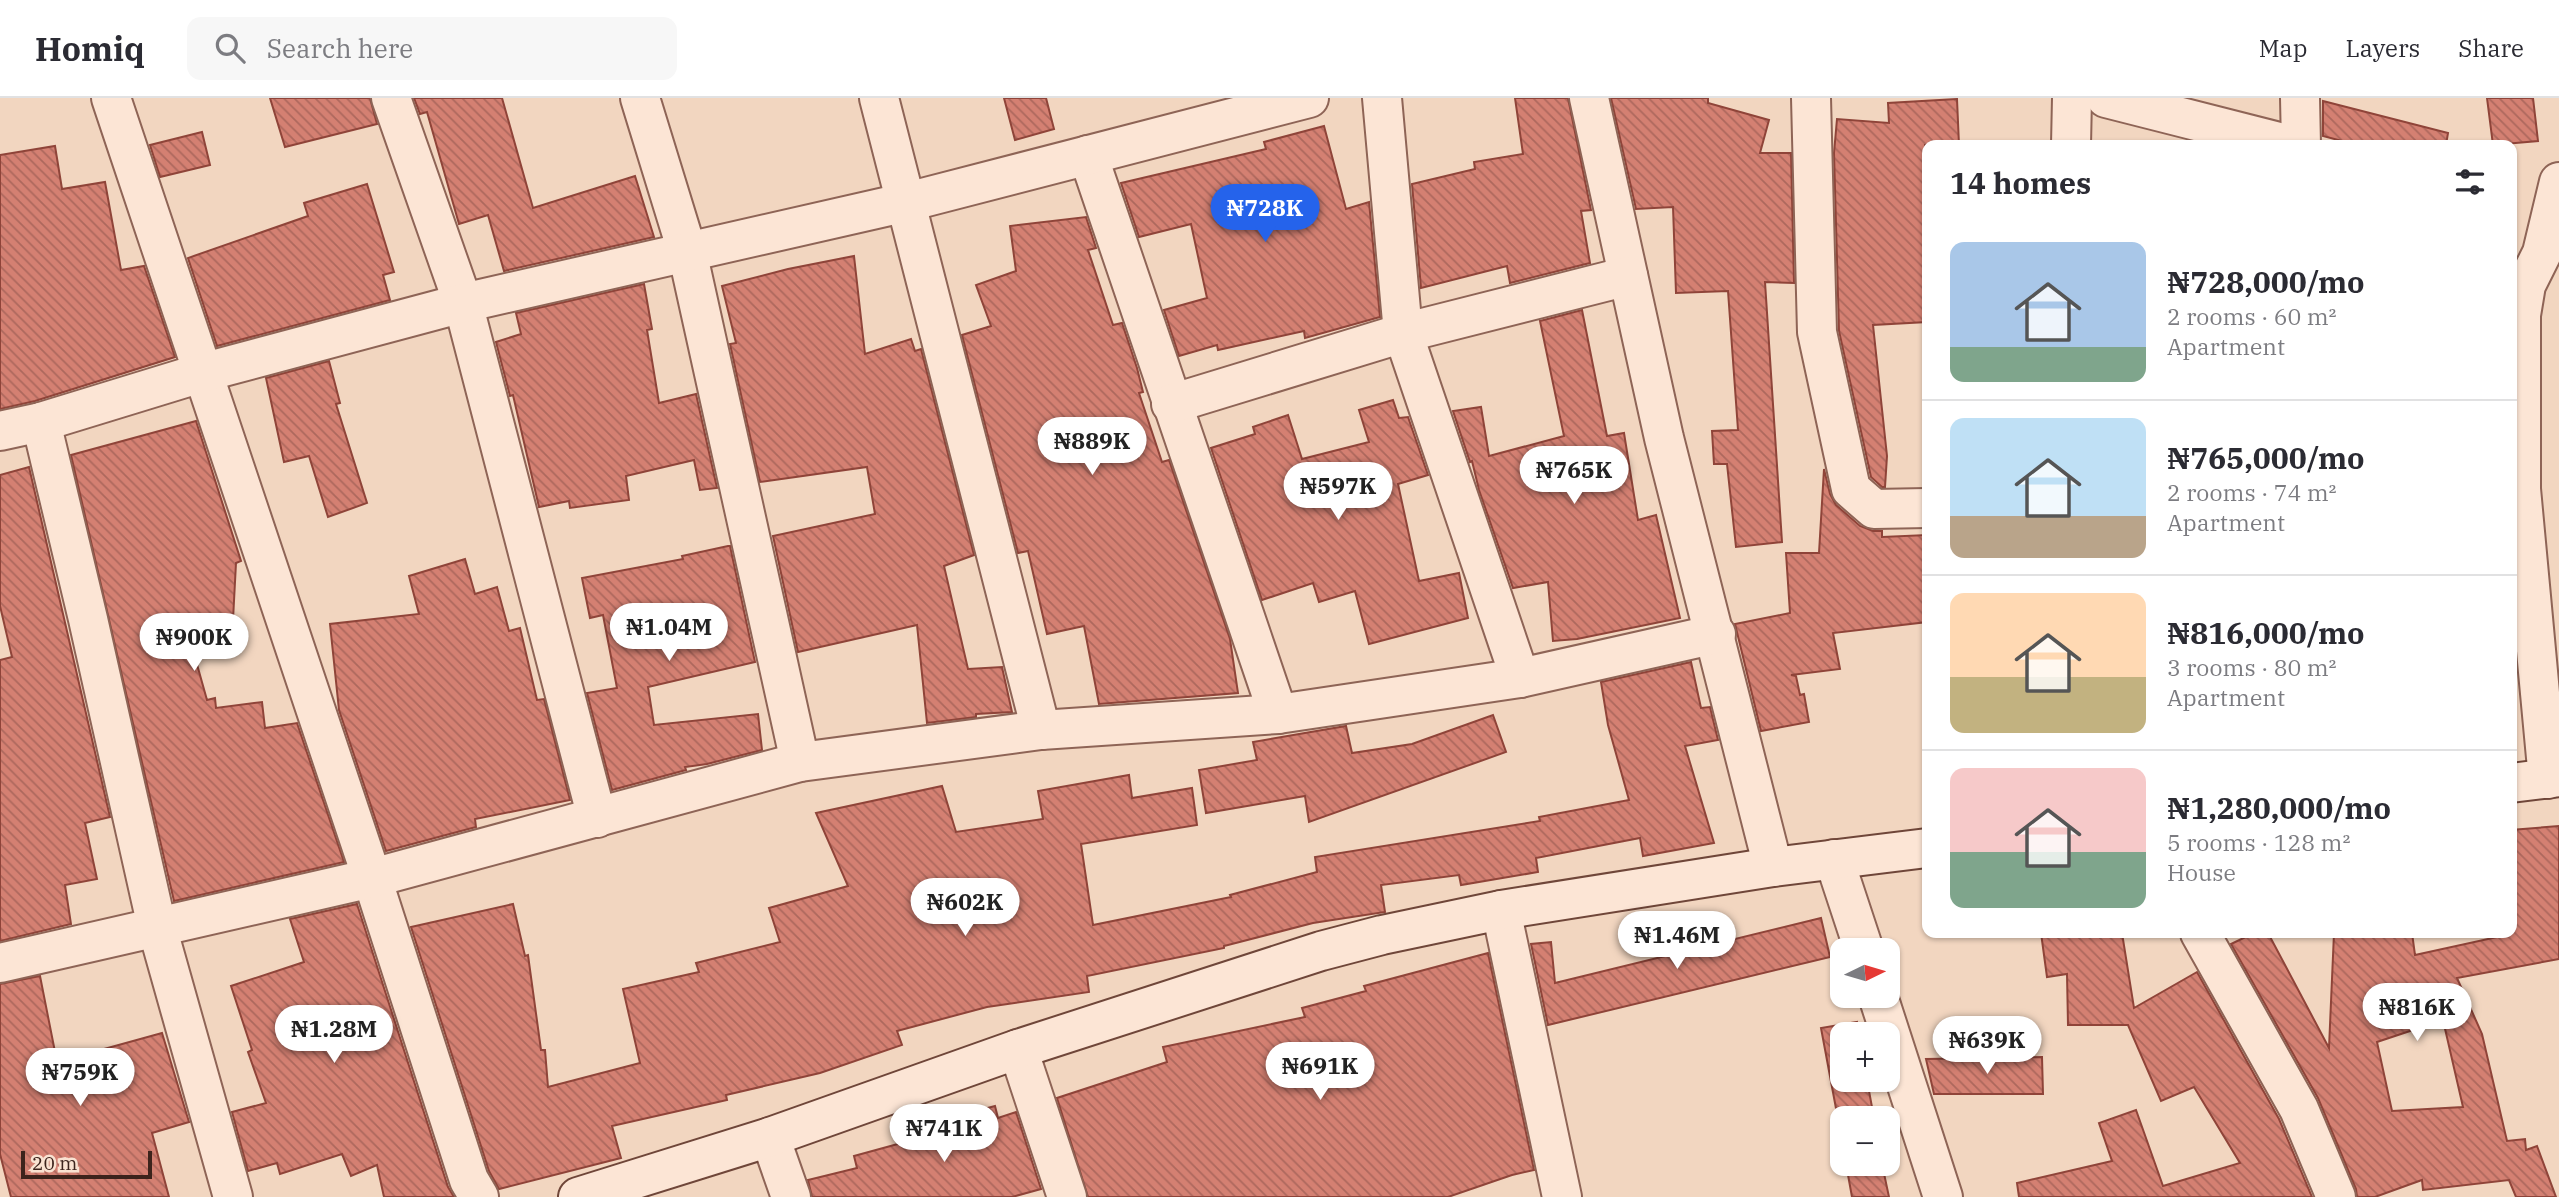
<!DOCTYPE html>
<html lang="en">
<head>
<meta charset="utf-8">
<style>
  body { margin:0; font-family:"IBM Plex Serif",serif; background:#f7f7f7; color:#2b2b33; height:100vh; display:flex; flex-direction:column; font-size:26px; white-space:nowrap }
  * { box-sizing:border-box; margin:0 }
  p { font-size:23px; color:#7c7c81 }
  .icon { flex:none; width:38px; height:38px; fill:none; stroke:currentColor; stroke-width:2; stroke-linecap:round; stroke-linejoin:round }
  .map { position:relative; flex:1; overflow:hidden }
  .sheet { position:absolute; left:1922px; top:42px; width:595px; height:798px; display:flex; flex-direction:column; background:#fff; border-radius:14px; box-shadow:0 2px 5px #0004 }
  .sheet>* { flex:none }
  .needle { width:46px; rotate:85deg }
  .buttons { position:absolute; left:1830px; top:840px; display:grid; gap:14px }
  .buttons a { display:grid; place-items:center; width:70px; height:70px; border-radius:14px; background:#fff; box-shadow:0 2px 5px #0004; font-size:35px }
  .scale { position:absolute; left:21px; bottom:18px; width:131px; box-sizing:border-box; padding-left:7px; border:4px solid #3c231c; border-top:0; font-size:19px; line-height:24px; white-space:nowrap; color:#3c231c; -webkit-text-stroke:5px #f9e2d1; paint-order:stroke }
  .price { position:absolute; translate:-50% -60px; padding:0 16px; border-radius:24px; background:#fff; color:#222; font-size:23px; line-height:46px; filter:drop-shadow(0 2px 4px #0008) }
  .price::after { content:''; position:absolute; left:50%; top:42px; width:21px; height:16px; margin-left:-10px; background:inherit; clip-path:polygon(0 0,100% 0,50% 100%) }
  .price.selected { background:#2563eb; color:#fff }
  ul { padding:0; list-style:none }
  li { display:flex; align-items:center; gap:21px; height:175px; padding:0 28px }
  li+li { border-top:2px solid #e1e1e2 }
  li span { display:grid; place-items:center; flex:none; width:196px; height:140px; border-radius:14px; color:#555 }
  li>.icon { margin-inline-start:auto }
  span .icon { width:84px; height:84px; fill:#fffc; stroke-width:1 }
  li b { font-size:30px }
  h2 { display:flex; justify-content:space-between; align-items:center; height:84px; padding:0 28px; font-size:30px }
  header { display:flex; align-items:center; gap:42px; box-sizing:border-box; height:98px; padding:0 35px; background:#fff; border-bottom:2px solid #e1e1e2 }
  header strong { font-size:33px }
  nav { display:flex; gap:38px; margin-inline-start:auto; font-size:24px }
  .search { width:490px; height:63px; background:#f7f7f7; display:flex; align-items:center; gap:18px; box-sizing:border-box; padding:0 24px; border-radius:14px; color:#7c7c81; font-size:26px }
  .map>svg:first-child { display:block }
  .building { fill:url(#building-back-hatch); stroke:#8f4439; stroke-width:2; fill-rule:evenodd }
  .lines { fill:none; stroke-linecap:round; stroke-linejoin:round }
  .minor-casing { stroke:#8e6456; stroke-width:42 }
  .secondary-casing { stroke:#6f4639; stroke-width:42 }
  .minor { stroke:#fce5d5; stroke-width:38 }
  .secondary { stroke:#fce5d5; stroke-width:38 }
</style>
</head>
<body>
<header>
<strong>Homiq</strong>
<div class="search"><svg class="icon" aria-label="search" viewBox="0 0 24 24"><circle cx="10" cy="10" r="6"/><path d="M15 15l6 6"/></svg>Search here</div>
<nav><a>Map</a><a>Layers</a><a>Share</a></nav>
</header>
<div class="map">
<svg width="2559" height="1099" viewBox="0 0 2559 1099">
  <defs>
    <pattern id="building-back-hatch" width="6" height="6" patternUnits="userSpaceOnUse" patternTransform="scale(1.75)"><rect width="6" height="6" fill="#d48072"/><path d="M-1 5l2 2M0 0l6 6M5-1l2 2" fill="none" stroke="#ad685d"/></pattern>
  </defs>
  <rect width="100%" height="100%" fill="#f2d6c0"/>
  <g class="building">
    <path d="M270,0H370L377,26L285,49Z"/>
    <path d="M414,0H502L533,110L635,78L654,139L504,173L488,117L459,126L427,14L420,16Z"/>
    <path d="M1004,0H1046L1054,31L1015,42Z"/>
    <path d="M1515,0H1568L1591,112L1581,113L1590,165L1510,185L1507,168L1421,190L1412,86L1475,71L1474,64L1523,56Z"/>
    <path d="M1611,0H1708V5L1769,22L1760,55H1791L1794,185L1765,184L1782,444L1736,449L1727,366H1714L1712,333L1738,332L1728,193L1676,195L1673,109L1636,111Z"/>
    <path d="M2487,0H2533L2538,43L2493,47Z"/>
    <path d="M1957,1L1959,47H1925L1927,224L1873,227L1887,358L1885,389H1882L1871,379L1839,233L1834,55L1837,21L1889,25L1888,5Z"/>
    <path d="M2323,3L2448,35L2446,47H2357L2323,38Z"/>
    <path d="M1324,28L1346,111L1369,104L1380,219L1305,240L1304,233L1218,252L1217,247L1179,258L1164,212L1207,200L1191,126L1139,139L1121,85L1266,51L1264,44Z"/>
    <path d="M202,34L210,67L160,79L150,47Z"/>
    <path d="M55,48L62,91L105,84L121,172L144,168L175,259L35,303L0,311V57Z"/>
    <path d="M367,86L394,174L383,177L390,202L217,248L188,160L308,118L304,105Z"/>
    <path d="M1086,119L1096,150L1088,152L1113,227L1122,225L1137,270L1143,294L1139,295L1162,364L1169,362L1230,541L1238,595L1099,606L1084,528L1047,536L1028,453L1018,455L962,237L991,228L976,187L1016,173L1010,128Z"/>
    <path d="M854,158L865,256L911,241L915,253L921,251L974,457L944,468L968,571L1002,569L1012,614L976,616V619L927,625L917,527L798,554L773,438L875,416L867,369L760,384L730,246L736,245L722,188L788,171Z"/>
    <path d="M644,186L652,231L647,232L659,305L696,296L717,390L700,392L694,362L626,378L629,402L570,410L569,403L539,409L513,297L510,298L496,244L521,236L516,215Z"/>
    <path d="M1582,212L1607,338L1624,335L1638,422L1656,417L1680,520L1577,541L1553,543L1548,484L1513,490L1479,392L1472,363L1470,364L1453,313L1481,309L1489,358L1564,338L1540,223Z"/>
    <path d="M329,263L340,305L336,306L367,405L328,419L309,358L284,364L266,280Z"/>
    <path d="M1393,302L1399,320L1408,319L1428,377L1398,386L1419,483L1459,475L1468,520L1369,546L1355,493L1319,504L1313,485L1262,502L1211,350L1255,336L1253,329L1288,317L1302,361L1369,344L1359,312Z"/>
    <path d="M196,323L241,463L236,465L233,522L184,520L207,602L215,600L216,610L262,604L265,630L297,625L344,764L174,803L71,357Z"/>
    <path d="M29,369L110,719L85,725L97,781L65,787L71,826L0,843V562L12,559L0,508V377Z"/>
    <path d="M1824,371L1830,396L1836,407L1860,428L1873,433H1882V439L1927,437V524L1833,535L1840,571L1791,577L1796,578L1800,597L1804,596L1809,624L1761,633L1735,526L1790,515L1786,455H1819Z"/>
    <path d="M728,448H730L755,564L648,589L654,627L758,616L762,652L707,666L685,669L686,672L612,692L587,595L617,590L603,517L590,520L582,480L683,461L682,458Z"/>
    <path d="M465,461L475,496L497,489L509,533L520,530L537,602L544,601L570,702L475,721L476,729L386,753L339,612L330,526L419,516L409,478Z"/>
    <path d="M1691,564L1701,610L1710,609L1718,642L1685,648L1714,745L1643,758L1640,740L1536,760L1538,774L1461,787L1459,777L1381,787L1385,814L1313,825L1224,848V850L1087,878L1089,894L987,909L897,933L902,947L820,975L726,997L727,1002L612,1028L621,1060L499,1091L489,1073L411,829L513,806L525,858L528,857L541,952H545L548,989L640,965L623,891L699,874L696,865L780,844L769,810L848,788L816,715L942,688L956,734L1043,721L1038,693L1129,677L1132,700L1192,690L1197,727L1081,746L1093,827L1231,799L1230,797L1317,774L1315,759L1540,723L1539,719L1629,702L1608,627L1601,584Z"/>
    <path d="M1493,617L1506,654L1309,724L1305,698L1206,715L1199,672L1257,662L1253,644L1346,628L1352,655L1412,646Z"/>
    <path d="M2559,728V861L2457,880L2482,936L2507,1043L2525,1041L2526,1052L2537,1048L2556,1099H2516L2509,1082L2423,1092L2422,1082L2375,1099H2357L2356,1091L2318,1000L2231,846L2254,835H2268L2329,950L2334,835H2412L2415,857L2511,836V732ZM2443,922L2463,1009L2392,1013L2377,944Z"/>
    <path d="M357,806L448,1089L454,1099H384L377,1067L351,1078L342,1056L280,1076L277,1065L248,1073L232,1014L266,1005L248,954L252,952L231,888L304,864L290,821Z"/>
    <path d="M1821,820L1830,859L1548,927L1531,846L1551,844L1555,885Z"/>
    <path d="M2041,835H2122L2134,910L2197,874L2279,1021L2312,1099H2019L2017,1085L2112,1063L2099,1025L2136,1012L2163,1088L2240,1065L2194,989L2161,1003L2128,927H2068L2067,876L2047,879Z"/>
    <path d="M1488,855L1534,1072L1512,1077L1448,1099H1088L1057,1000L1167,964L1163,949L1305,919L1302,910L1366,893L1364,888Z"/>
    <path d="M40,878L57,964L162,935L189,1024L152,1035L169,1099H11L0,1056V886Z"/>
    <path d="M1857,924L1859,936H1843V982H1867L1874,1020H1843V1048L1821,930Z"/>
    <path d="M2042,959L2043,996H1934L1926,961Z"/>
    <path d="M995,1008L998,1020L1016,1014L1041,1091L1012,1099H812L808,1082L857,1070L854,1058L949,1032L946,1021Z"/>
    <path d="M1846,1066H1882L1889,1099H1852Z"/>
  </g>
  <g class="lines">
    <g class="minor-casing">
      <g id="minor">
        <path d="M111,0L372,780L469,1082L479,1099"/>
        <path d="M391,0L463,205L597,720"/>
        <path d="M640,0L687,153L800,664"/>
        <path d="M879,0L1041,632"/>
        <path d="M1382,0L1403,235L1520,580"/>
        <path d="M1589,0L1664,340L1773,769"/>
        <path d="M1811,0L1817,234L1851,391L1874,411L1927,410"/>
        <path d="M2106,0L2291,47"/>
        <path d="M2300,0L2301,47"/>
        <path d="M2071,47L2072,0"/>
        <path d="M1088,57L1278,616"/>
        <path d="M1171,306L1403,235L1628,178"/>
        <path d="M41,324L88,521L157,829L233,1099"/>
        <path d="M0,333L41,324L201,275L463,205L907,104L1309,0"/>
        <path d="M2548,681L2521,391V217L2526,187L2542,155L2559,84"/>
        <path d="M1834,761L1864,852"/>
        <path d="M1501,812L1562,1099"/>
        <path d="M2200,835L2299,1011L2336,1099"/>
        <path d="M0,865L372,780L800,664L1041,632L1278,616L1520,580L1716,536"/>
        <path d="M1878,898L1943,1099"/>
        <path d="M1018,951L1067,1099"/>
        <path d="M770,1039L791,1099"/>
      </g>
    </g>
    <g class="secondary-casing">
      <g id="secondary">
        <path d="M2511,685L2559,679"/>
        <path d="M578,1099L770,1039L1018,951L1321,853L1382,837L1501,812L1773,769L1927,750"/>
      </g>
    </g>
    <use href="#minor" class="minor"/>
    <use href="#secondary" class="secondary"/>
  </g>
</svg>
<div class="buttons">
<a><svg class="needle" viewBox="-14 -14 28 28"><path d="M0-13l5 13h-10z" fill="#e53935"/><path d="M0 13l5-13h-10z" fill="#7c7c81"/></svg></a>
<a>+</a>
<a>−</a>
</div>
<div class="scale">20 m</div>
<b class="price selected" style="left:1265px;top:146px">₦728K</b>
<b class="price" style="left:1092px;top:379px">₦889K</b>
<b class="price" style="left:1574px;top:408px">₦765K</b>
<b class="price" style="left:1338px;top:424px">₦597K</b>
<b class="price" style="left:669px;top:565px">₦1.04M</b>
<b class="price" style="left:194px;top:575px">₦900K</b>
<b class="price" style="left:965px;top:840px">₦602K</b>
<b class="price" style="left:1677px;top:873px">₦1.46M</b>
<b class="price" style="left:2417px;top:945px">₦816K</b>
<b class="price" style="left:334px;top:967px">₦1.28M</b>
<b class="price" style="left:1987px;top:978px">₦639K</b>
<b class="price" style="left:1320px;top:1004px">₦691K</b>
<b class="price" style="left:80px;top:1010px">₦759K</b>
<b class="price" style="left:944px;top:1066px">₦741K</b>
<section class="sheet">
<h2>14 homes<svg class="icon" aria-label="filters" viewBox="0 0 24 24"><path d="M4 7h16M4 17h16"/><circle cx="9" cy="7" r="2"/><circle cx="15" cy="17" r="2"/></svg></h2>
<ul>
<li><span style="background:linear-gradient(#a9c7e8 75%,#7fa58c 0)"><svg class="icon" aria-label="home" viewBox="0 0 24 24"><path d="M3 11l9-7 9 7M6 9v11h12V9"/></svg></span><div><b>₦728,000/mo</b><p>2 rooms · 60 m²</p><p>Apartment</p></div></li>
<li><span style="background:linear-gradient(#bfe0f5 70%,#b9a48a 0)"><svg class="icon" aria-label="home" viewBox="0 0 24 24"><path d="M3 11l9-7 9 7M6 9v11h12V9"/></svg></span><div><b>₦765,000/mo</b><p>2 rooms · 74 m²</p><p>Apartment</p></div></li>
<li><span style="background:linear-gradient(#ffd9b3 60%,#c2b280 0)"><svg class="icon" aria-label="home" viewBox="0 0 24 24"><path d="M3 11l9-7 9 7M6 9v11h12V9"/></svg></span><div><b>₦816,000/mo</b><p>3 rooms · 80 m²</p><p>Apartment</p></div></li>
<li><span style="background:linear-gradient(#f6c9c9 60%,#7fa58c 0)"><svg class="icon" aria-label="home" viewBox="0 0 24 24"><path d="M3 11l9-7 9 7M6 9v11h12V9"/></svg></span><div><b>₦1,280,000/mo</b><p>5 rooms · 128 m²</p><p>House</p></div></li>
</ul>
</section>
</div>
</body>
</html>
